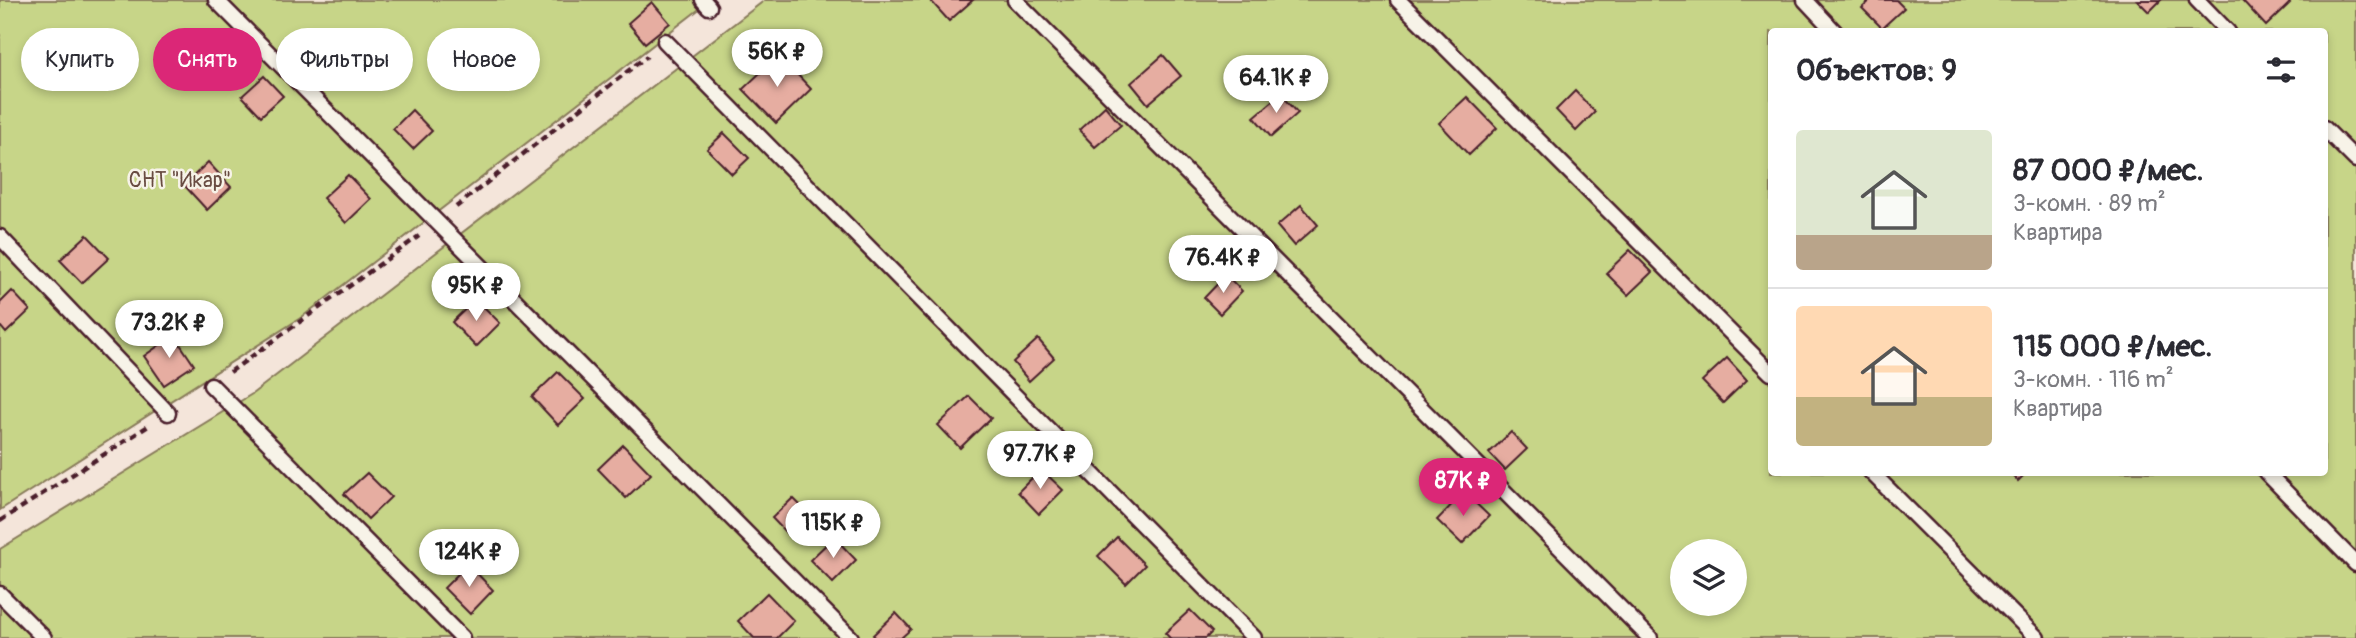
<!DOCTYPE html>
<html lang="ru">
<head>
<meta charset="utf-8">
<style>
  body { margin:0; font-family:Pangolin,sans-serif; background:#f2f2f3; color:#2b2b33; height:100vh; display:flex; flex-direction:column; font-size:26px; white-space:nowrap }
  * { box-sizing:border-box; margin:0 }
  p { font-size:23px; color:#7c7c81 }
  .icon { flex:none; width:38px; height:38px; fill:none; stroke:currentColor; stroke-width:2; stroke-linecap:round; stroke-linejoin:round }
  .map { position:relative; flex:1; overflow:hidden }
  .drawer { position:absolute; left:1768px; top:28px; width:560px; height:448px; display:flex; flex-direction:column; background:#fff; border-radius:7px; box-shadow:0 4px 10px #0003 }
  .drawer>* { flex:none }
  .guide { position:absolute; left:21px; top:28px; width:665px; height:63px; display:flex; gap:14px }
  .fabs { position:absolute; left:1670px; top:539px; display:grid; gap:14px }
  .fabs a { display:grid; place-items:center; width:77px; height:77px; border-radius:50%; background:#fff; box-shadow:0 4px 10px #0003; font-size:35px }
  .price { position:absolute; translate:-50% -60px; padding:0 16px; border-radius:24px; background:#fff; color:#222; font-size:23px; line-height:46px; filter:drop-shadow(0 2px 4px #0008) }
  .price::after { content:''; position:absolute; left:50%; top:42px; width:21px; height:16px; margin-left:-10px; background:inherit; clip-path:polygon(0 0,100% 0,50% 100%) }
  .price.selected { background:#db2777; color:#fff }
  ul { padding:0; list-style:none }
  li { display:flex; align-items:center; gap:21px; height:175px; padding:0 28px }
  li+li { border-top:2px solid #e1e1e2 }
  li span { display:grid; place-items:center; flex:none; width:196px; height:140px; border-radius:7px; color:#555 }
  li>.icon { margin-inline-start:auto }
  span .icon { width:84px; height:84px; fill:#fffc; stroke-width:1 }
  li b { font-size:30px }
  h2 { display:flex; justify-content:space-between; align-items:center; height:84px; padding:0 28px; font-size:30px }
  .pill { padding:0 24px; border-radius:32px; background:#fff; box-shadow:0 4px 10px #0003; font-size:24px; line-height:63px }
  .pill.selected { background:#db2777; color:#fff }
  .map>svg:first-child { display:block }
  .green { fill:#c7d588; stroke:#887a5a; stroke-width:2; fill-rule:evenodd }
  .building { fill:#e6ada1; stroke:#4a1f2b; stroke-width:2 }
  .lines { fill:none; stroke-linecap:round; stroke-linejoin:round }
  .service-casing { stroke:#4a1f2b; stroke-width:19 }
  .path { stroke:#4a1f2b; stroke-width:4.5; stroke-dasharray:7 5; stroke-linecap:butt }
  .service { stroke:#f7f3e8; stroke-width:14 }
  .labels { text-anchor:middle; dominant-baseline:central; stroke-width:5; stroke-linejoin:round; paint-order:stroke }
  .park-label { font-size:21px; fill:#694c42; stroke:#f7f3e8 }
</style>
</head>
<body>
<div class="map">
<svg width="2356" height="638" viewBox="0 0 2356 638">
  <rect width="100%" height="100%" fill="#f4e5da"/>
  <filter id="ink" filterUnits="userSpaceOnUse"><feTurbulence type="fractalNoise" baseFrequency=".0143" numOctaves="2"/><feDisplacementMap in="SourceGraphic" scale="14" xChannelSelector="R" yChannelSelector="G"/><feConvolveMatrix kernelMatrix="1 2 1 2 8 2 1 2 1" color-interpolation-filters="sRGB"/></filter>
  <g filter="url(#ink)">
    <g class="green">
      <path d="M0,0H711L302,317L0,510Z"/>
      <path d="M765,0H2356V638H0V549L252,394ZM1771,32H2324V472H1771ZM1682,551H1734V604H1682Z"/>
    </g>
    <g class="building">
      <path d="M930,0H973L949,21Z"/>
      <path d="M1871,0H1896L1904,8L1882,28L1862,8Z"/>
      <path d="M2137,0H2161L2149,12Z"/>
      <path d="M2242,0H2287L2290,3L2266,26Z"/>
      <path d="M652,2L670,23L645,43L628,23Z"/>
      <path d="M779,55L811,89L776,123L743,89Z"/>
      <path d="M1163,55L1181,76L1148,104L1131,83Z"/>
      <path d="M264,76L283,96L261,116L242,96Z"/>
      <path d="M1575,91L1595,112L1576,131L1556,110Z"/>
      <path d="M1281,94L1298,113L1271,137L1254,117Z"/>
      <path d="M1467,97L1497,128L1469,155L1439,123Z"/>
      <path d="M1105,106L1121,125L1095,147L1079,130Z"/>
      <path d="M412,110L432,131L413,149L393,129Z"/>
      <path d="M724,133L749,158L732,174L707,149Z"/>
      <path d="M208,162L231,187L207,210L184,185Z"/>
      <path d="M348,175L371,199L346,223L323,198Z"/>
      <path d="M1301,205L1318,225L1294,246L1277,226Z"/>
      <path d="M87,235L109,258L82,283L60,260Z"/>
      <path d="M1630,250L1652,272L1628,295L1606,273Z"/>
      <path d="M1226,275L1242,291L1220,314L1204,298Z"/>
      <path d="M12,291L30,310L6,333L0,326V303Z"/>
      <path d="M476,299L500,323L476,347L452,322Z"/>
      <path d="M174,335L194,365L164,385L144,356Z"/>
      <path d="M1038,339L1054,358L1029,381L1013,362Z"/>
      <path d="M1727,358L1747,380L1723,403L1702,381Z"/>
      <path d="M558,372L585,399L558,425L532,397Z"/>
      <path d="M969,396L991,418L960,448L938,425Z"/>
      <path d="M1511,432L1527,449L1505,470L1489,453Z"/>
      <path d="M623,445L651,474L626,498L598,469Z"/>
      <path d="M1041,469L1063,490L1039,514L1018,492Z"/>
      <path d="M2010,472H2027L2018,481Z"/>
      <path d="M367,473L391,497L368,519L344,494Z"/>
      <path d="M1464,492L1489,516L1462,544L1437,520Z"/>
      <path d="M793,498L813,518L791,538L772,518Z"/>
      <path d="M834,537L856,560L833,583L810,560Z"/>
      <path d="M1117,537L1145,565L1126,584L1098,556Z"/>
      <path d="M468,564L493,590L470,614L444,588Z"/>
      <path d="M767,593L794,621L777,638H754L738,621Z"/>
      <path d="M1190,610L1212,632L1206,638H1170L1165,633Z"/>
      <path d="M896,613L911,629L901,638H876L873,635Z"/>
    </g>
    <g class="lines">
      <g class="service-casing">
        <g id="service">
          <path d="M216,0L851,638"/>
          <path d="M703,0L709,7"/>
          <path d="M1015,0L1650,638"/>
          <path d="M1398,0L1771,373"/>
          <path d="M1805,0L1835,32"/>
          <path d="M2197,0L2228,32"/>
          <path d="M665,41L1254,638"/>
          <path d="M2324,128L2356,160"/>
          <path d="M0,237L168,413"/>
          <path d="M211,385L462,638"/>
          <path d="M1871,472L2037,638"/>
          <path d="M2266,472L2356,564"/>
          <path d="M0,594L44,638"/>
        </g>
      </g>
      <g class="path">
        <path d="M456,207L647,56"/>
        <path d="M230,372L419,236"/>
        <path d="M0,521L150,425"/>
      </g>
      <use href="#service" class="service"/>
    </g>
  </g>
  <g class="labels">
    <g class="park-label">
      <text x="180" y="180">СНТ "Икар"</text>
    </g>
  </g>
</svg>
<div class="fabs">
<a><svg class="icon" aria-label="layers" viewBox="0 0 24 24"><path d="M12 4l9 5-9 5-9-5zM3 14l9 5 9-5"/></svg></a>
</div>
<b class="price" style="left:777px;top:89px">56K ₽</b>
<b class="price" style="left:1276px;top:115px">64.1K ₽</b>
<b class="price" style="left:1223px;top:295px">76.4K ₽</b>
<b class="price" style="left:476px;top:323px">95K ₽</b>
<b class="price" style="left:169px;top:360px">73.2K ₽</b>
<b class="price" style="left:1040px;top:491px">97.7K ₽</b>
<b class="price selected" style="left:1463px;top:518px">87K ₽</b>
<b class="price" style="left:833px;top:560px">115K ₽</b>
<b class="price" style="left:469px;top:589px">124K ₽</b>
<div class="guide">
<a class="pill">Купить</a>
<a class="pill selected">Снять</a>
<a class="pill">Фильтры</a>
<a class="pill">Новое</a>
</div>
<section class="drawer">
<h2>Объектов: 9<svg class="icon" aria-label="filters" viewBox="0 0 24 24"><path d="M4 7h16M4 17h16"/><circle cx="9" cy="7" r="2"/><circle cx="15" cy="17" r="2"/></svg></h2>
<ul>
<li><span style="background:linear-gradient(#dfe7d0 75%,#b9a48a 0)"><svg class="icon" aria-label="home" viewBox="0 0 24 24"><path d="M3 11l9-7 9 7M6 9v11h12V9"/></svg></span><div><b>87 000 ₽/мес.</b><p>3-комн. · 89 m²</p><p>Квартира</p></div></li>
<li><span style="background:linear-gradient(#ffd9b3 65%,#c2b280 0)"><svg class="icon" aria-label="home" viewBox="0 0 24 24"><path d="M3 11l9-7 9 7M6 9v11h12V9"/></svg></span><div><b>115 000 ₽/мес.</b><p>3-комн. · 116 m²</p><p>Квартира</p></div></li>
</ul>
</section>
</div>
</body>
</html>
